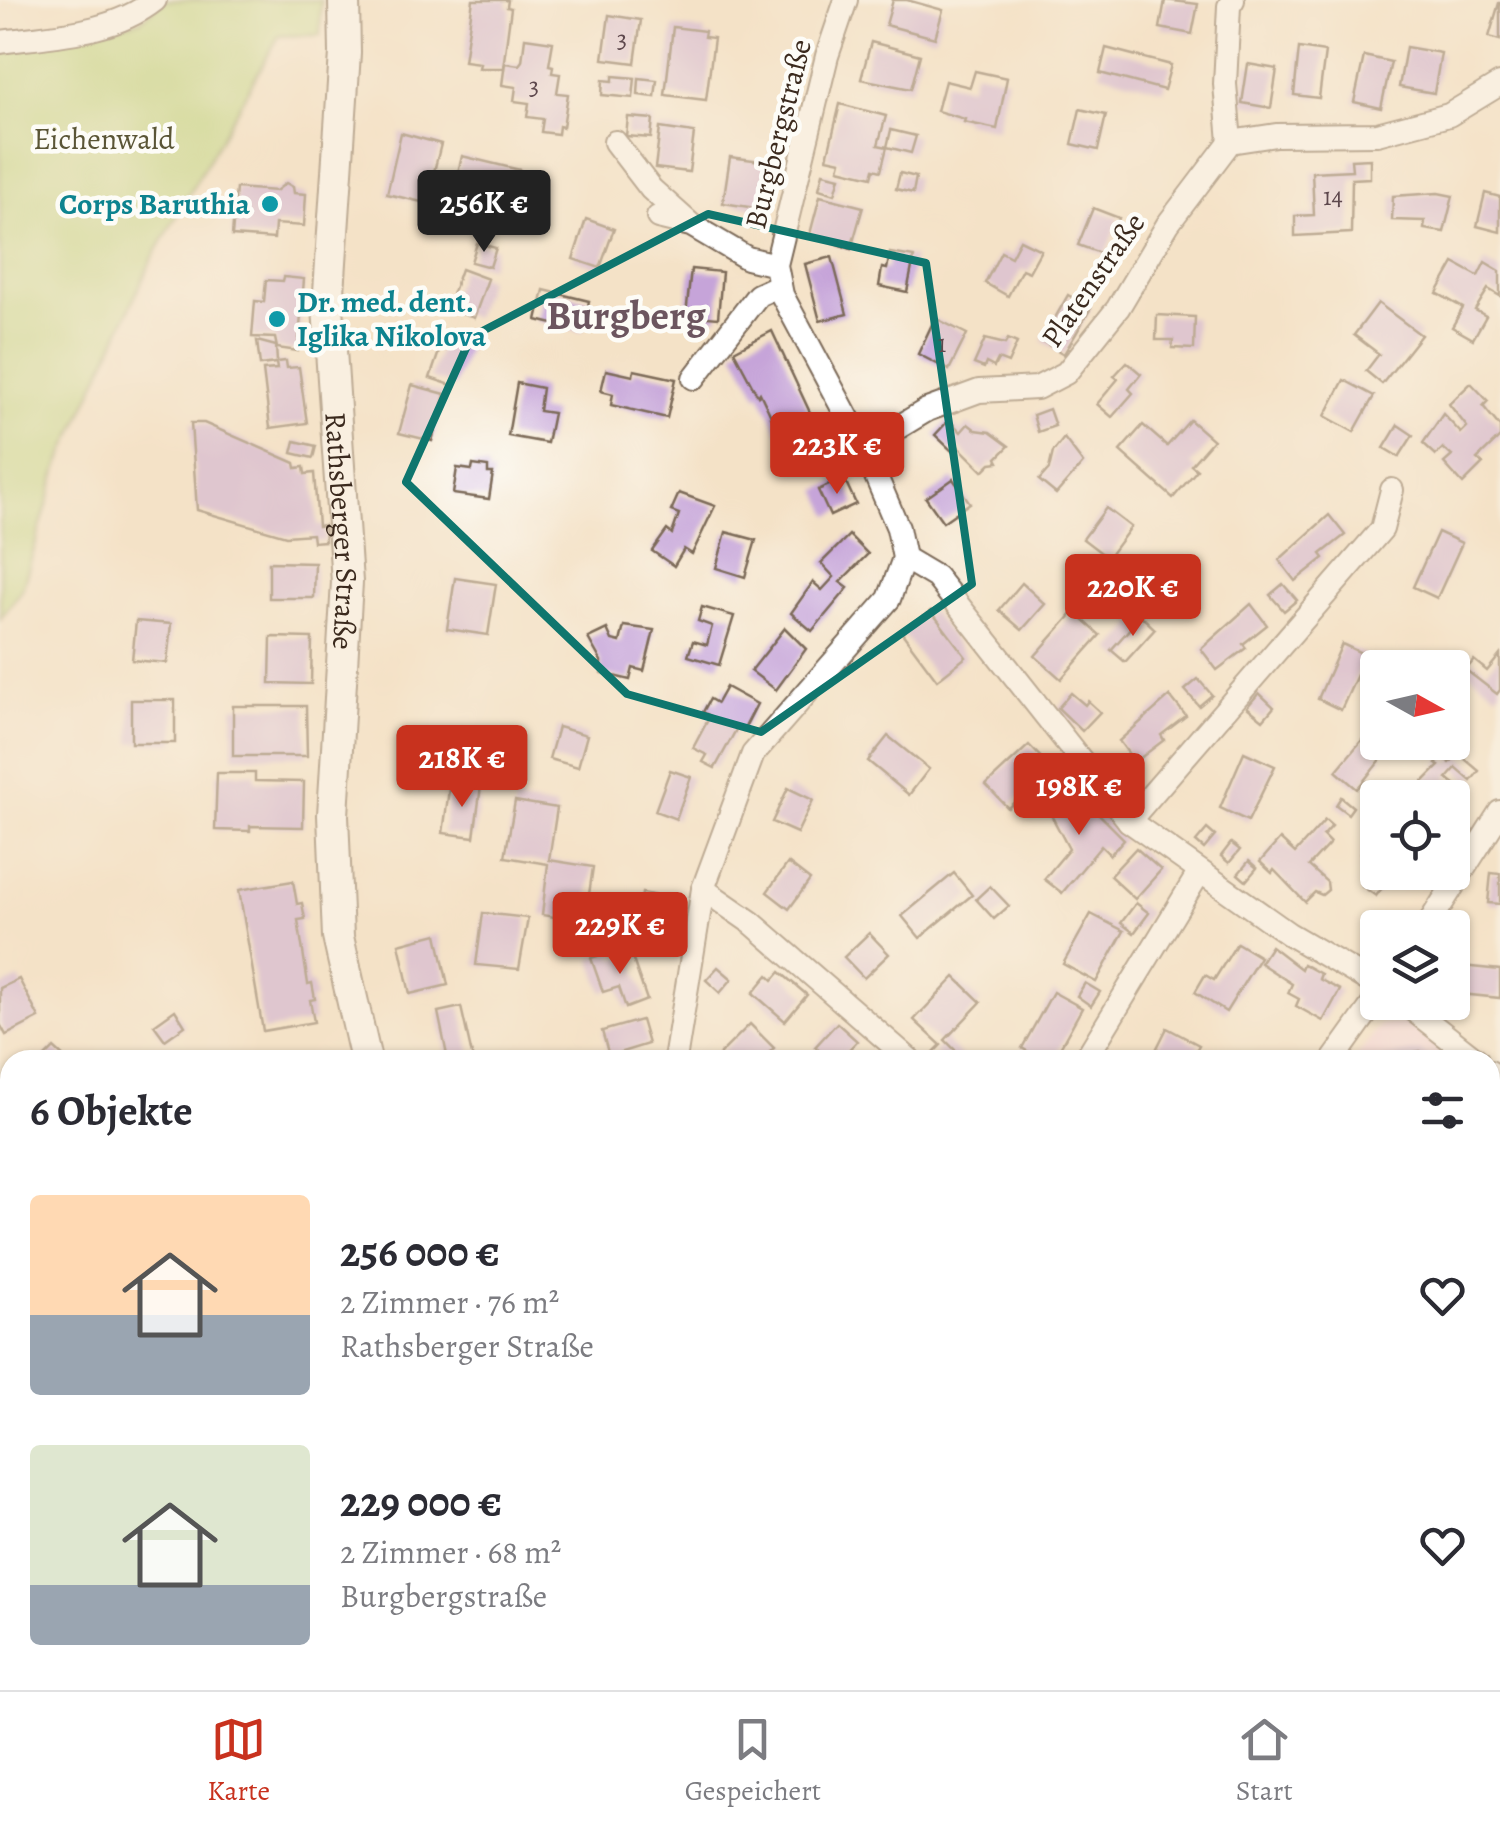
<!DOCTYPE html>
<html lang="de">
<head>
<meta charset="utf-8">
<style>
  body { margin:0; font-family:Alegreya,serif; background:#f2f2f3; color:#2b2b33; height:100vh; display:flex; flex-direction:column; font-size:38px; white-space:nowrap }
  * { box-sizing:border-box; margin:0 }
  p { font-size:32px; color:#7c7c81 }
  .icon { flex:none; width:55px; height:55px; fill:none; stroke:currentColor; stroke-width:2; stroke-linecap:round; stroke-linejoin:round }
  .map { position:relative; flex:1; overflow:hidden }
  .drawer { position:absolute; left:0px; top:1050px; width:1500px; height:640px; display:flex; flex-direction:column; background:#fff; border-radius:30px 30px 0 0; box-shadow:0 2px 8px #0004 }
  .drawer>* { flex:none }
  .needle { width:65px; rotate:98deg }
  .fabs { position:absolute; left:1360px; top:650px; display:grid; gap:20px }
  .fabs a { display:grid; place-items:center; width:110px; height:110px; border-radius:10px; background:#fff; box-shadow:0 2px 8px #0004; font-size:50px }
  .price { position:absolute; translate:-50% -85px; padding:0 22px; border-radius:10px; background:#c8321e; color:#fff; font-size:32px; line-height:65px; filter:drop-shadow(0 2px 5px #0008) }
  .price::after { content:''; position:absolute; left:50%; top:60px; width:30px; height:22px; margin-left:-15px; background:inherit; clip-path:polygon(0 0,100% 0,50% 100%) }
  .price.on { background:#222; color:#fff }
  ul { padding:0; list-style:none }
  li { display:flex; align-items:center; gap:30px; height:250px; padding:0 30px }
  li span { display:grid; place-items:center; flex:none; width:280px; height:200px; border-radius:10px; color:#555 }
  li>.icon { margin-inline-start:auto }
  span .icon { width:120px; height:120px; fill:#fffc; stroke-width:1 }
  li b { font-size:42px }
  h2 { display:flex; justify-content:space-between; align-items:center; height:120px; padding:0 30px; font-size:42px }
  .menu { display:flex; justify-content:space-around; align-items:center; height:140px; border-top:2px solid #e1e1e2; background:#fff; font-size:28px; color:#7c7c81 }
  .menu a { display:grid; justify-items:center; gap:5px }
  .menu .on { color:#c8321e }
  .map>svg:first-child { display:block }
  .built { fill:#f3cfe0 }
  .green { fill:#b9d77d; stroke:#7a804e; stroke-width:2.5 }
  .forest { fill:#92b86c; stroke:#667145; stroke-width:2.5 }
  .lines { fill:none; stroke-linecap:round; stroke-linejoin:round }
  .stream { stroke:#53b1d1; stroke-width:6 }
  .building { fill:#c6a4d9 }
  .minor-casing { stroke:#7c6a59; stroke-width:26 }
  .tertiary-casing { stroke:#7c6a59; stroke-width:34 }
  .minor { stroke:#fff; stroke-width:22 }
  .tertiary { stroke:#fff; stroke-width:30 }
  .marked { fill:none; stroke:#0f766e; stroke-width:8; stroke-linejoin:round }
  .culture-dot { fill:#0f9aa8; stroke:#fdfcf7; stroke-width:4 }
  .labels { text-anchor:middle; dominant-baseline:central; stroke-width:9; stroke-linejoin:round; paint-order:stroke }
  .number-label { font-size:25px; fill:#5e484d }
  .street-label { font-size:30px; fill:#3b2a1e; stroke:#fdfcf7 }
  .park-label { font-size:30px; fill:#5a5536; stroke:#fdfcf7 }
  .culture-label { font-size:30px; font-weight:bold; fill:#0d838f; stroke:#fdfcf7; text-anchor:end }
  .district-label { font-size:40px; font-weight:bold; fill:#6c555f; stroke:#fdfcf7 }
</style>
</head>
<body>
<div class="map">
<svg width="1500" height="1690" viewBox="0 0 1500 1690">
  <rect width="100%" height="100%" fill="#fdfcf7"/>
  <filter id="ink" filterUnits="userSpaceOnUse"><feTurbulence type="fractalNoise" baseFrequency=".01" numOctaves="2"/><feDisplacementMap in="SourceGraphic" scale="20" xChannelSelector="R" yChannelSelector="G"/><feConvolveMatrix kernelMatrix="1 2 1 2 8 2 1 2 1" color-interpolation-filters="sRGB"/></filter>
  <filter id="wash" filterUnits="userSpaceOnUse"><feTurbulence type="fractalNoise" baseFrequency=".0048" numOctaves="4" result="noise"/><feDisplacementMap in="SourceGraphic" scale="40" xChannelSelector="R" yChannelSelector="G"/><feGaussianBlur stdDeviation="2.25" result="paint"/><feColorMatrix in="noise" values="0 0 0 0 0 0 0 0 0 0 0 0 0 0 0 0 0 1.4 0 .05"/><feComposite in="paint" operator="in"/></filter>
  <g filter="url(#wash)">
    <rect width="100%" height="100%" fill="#f4e2c7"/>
    <g class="built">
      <path d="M1409,1023L1451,1060H1354L1381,1024Z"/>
      <path d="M1490,1094L1500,1103V1690H1377L1357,1680H1490Z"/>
    </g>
    <path class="green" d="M166,0H321L320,35L279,36L151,261L58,468L22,590L0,619V51L139,21Z"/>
    <path class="forest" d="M854,1680H1357L1377,1690H847Z"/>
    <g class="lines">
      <g class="stream">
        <path d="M980,1680L983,1690"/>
        <path d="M1222,1680L1239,1690"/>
      </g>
    </g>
    <g id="blocks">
      <g class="building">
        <path d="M473,0H508L507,7L511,8L503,68H479L480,63L464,61Z"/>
        <path d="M893,0H907L943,10L935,38L886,25Z"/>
        <path d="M1165,0L1198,4L1192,34L1160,28Z"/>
        <path d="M1499,3H1500V40L1489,37Z"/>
        <path d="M609,15L641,20L635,63L603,59Z"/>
        <path d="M673,27L705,31L704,37L714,38L706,100L665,95Z"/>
        <path d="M525,38L553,42L549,65L553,66L552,73L560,74L557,93L568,94L563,127L559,126L558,134L541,132L543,119L527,117L529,103L514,101L516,87L502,85L505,63L519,65L522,61Z"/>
        <path d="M871,42L920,55L911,89L861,79Z"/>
        <path d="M1406,47L1441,53L1434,93L1399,87Z"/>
        <path d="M1106,48L1171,65L1164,90L1100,73Z"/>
        <path d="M1299,48L1325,52L1319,98L1294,95Z"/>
        <path d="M1364,56L1391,62L1381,108L1354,102Z"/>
        <path d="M1248,64L1277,69L1271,108L1242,103Z"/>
        <path d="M975,71L1007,78L997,129L964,122L965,119L937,111L945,81L970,87Z"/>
        <path d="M613,76L635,78L633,98L602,95L603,80L613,81Z"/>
        <path d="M639,78L657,80L655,97L638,95Z"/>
        <path d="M840,104L886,116L878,145L887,147L881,171L874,169L872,177L839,169L841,161L827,158Z"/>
        <path d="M1080,109L1106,115L1098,150L1072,144Z"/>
        <path d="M628,117L653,119L651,138L626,136Z"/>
        <path d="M660,128L694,133L689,172L655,168Z"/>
        <path d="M891,130L916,136L911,153L887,147Z"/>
        <path d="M401,133L441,144L426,203L387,194Z"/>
        <path d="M462,156L520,170L515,190L527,193L519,226L463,213L470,184L456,181Z"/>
        <path d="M730,157L769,162L762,209L723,203Z"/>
        <path d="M1370,159V178L1352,179L1351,233L1295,236V216L1314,215L1312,172L1352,170L1351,160Z"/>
        <path d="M823,173L840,177L835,194L819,189Z"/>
        <path d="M900,173L916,177L913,193L896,189Z"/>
        <path d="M286,183L293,187L294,193L306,194L304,226L275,224L274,239L232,236L236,188L276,191Z"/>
        <path d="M1438,193L1453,196L1444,232L1424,229L1425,221L1392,220L1393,196Z"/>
        <path d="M1485,193L1500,197V232L1477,226Z"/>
        <path d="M820,196L863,207L851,249L810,234Z"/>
        <path d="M1093,208L1119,218L1105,255L1078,245Z"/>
        <path d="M586,219L614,229L600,268L573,259Z"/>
        <path d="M1020,240L1041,250L1029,272L1022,269L1008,296L985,283L1001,252L1011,257Z"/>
        <path d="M477,243L496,248L490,267L471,262Z"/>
        <path d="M890,253L914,257L907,292L879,286L882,268L887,269Z"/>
        <path d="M832,257L847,314L820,321L805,264Z"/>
        <path d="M1485,262L1500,271V296L1488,289L1475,310L1486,316L1473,339L1452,327L1463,308L1437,293L1454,263L1478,276Z"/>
        <path d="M461,269L488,279L474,318L447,309Z"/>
        <path d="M691,269L722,272L718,318L686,315Z"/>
        <path d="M284,277L304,279L298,351L277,348L275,338L252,337L255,301L264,302L266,280L283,281Z"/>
        <path d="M544,290L589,301L582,331L537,320Z"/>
        <path d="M1068,295L1091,308L1064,354L1042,341Z"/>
        <path d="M1378,303L1421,335L1382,384L1366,371L1379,354L1354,335Z"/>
        <path d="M1157,315L1195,317L1194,349L1172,348L1173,340H1156Z"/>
        <path d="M935,318L967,334L949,370L918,354Z"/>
        <path d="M772,331L820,434L787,450L760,393L758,396L734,351Z"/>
        <path d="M444,337L469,345L454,386L430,378Z"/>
        <path d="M985,339L1005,344L1008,339L1017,343L1008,363L998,359L994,367L986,363L984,368L974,364Z"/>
        <path d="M257,341L276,346L277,362L286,361L287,368L299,367L307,423L270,428L263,370L277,369L276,363L260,365Z"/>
        <path d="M1127,362L1141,374L1129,389L1133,393L1112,417L1097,404L1118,379L1114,376Z"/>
        <path d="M606,370L633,376L634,370L676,379L667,418L611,405L613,394L601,391Z"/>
        <path d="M1344,380L1374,396L1354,432L1325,416Z"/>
        <path d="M517,383L542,388L539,411L553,413L547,443L508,436Z"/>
        <path d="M1471,383L1488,401L1483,406L1500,427V437L1477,459L1483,464L1463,484L1444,463L1452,456L1443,448L1436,455L1423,443L1443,414L1461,433L1467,427L1449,404Z"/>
        <path d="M412,385L445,394L432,441L399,433Z"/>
        <path d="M1049,409L1055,426L1038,432L1033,415Z"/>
        <path d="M949,420L961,432L968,424L976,430L990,432L1009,446L997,458L999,462L991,463L983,471L959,447L954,453L935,435Z"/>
        <path d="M1190,420L1213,440L1191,465L1197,470L1173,498L1120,451L1143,425L1167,446Z"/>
        <path d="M191,423H204L295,463L296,468L304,467L305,474L314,473L318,526L324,525L325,541L313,542L312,534L286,536L197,510Z"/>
        <path d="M1398,425L1413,435L1399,457L1384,448Z"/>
        <path d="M1064,438L1083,463L1056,494L1039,480L1049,469L1053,452Z"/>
        <path d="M295,441L316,446L313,458L292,453Z"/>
        <path d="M473,465L488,467V473H493L489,499L453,494L457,468L472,470Z"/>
        <path d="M844,478L856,504L830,516L818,490Z"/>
        <path d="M953,479L970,503L943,522L926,498Z"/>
        <path d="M679,493L715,506L692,554L684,549L674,566L652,551L667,530L672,534L679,514L671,511Z"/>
        <path d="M1106,508L1131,527L1108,558L1083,539Z"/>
        <path d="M1329,515L1345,535L1321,554L1324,558L1295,581L1279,560Z"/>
        <path d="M726,532L756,540L745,577L716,568Z"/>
        <path d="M1438,532L1462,543L1437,598L1413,587Z"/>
        <path d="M849,535L868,554L840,582L848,588L812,631L791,613L813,582L822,590L834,577L821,563Z"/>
        <path d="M269,562L315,563L314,598H269Z"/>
        <path d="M455,578L496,584L488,635L447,629Z"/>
        <path d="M1022,583L1045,604L1022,630L999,610Z"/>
        <path d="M1283,584L1297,600L1284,611L1270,595Z"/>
        <path d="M1251,604L1267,625L1243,644L1246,648L1217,670L1201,649Z"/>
        <path d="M702,607L734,616L719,665L688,656L693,641L707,645L712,626L698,621Z"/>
        <path d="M931,611L966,657L937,680L902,633Z"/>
        <path d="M1074,612L1100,635L1061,679L1035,656Z"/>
        <path d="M1141,616L1155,629L1125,662L1111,650Z"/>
        <path d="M136,621L171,624L167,663L132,660Z"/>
        <path d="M624,626L654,630L644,671L633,668L630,680L601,673V661L588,638L607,629L612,640L620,642Z"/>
        <path d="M785,628L806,649L776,690L751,671Z"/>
        <path d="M271,637L312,638L311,684L270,683Z"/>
        <path d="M1342,644L1366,655L1341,710L1318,699Z"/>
        <path d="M1500,655V690L1497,694L1466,670L1474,660L1487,671Z"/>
        <path d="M1198,679L1212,695L1199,706L1185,690Z"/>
        <path d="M726,687L757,704L743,731L737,728L715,768L703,762L707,755L693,748L710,716L703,712L710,699L717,703Z"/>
        <path d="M1071,693L1085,705L1088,701L1100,712L1082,731L1058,708Z"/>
        <path d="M1259,693L1274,707L1263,720L1247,707Z"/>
        <path d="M1170,696L1186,716L1161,735L1164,740L1135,762L1119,741Z"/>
        <rect x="131" y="700" width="44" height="43"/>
        <path d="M233,706H306L307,756H233Z"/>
        <path d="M558,727L587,735L578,767L549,759Z"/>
        <path d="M888,736L929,769L909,795L868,761Z"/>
        <path d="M1362,740L1383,757L1357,789L1336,771Z"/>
        <path d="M1029,745L1051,768L1008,808L986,785Z"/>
        <path d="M1244,752L1275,766L1248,821L1220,808Z"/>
        <path d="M1458,753L1479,771L1471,781L1456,768L1447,778L1460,788L1451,798H1426L1416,789L1439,766L1436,764L1443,757L1450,763Z"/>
        <path d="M1060,769L1072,781L1057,795L1046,782Z"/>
        <path d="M670,770L691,777L676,819L655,811Z"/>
        <path d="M217,773H255V781L304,782L303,827L250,826V831L215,830Z"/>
        <path d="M450,782L481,786L474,837L443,833Z"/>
        <path d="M788,788L813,800L797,833L772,822Z"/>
        <path d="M1074,789L1124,839L1110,855L1101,846L1062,893L1044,879L1069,849L1049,811Z"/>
        <path d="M1341,797L1353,807L1348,814L1336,805Z"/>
        <path d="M515,801L557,808L549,860L593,867L585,922L542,915L548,864L505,857Z"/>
        <path d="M1325,820L1332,826L1323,836L1330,843L1309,866L1327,882L1328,890L1322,895L1315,892L1305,902L1274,870L1272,873L1260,862L1280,839L1295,853Z"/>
        <path d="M1207,829L1215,836L1204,849L1196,842Z"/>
        <path d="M1378,835V867L1361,853Z"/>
        <path d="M1231,843L1240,850L1229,863L1221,856Z"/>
        <path d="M1136,848L1161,870L1135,899L1110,876Z"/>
        <path d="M1249,861L1257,868L1246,881L1238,874Z"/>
        <path d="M788,863L810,880L789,909L767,892Z"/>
        <path d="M1374,870L1388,880L1376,896L1362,886Z"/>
        <path d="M954,873L972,895L920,938L902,916Z"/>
        <path d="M1491,873L1500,874V904L1488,903Z"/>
        <path d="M293,881L297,904L302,903L305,919L298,920L308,984L312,983L315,999L310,1000L314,1022L263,1031L239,890Z"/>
        <path d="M990,886L1009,906L994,919L976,899Z"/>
        <path d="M642,893L670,898L663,942L635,937Z"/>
        <path d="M1136,903L1149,913L1134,933L1121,923Z"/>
        <path d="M483,913L528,918L519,969L476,965Z"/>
        <path d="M1091,914L1124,931L1096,982L1063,964Z"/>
        <path d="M869,933L889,954L864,978L844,957Z"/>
        <path d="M437,934L448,985L410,994L399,944Z"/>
        <path d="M1237,943L1260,957L1226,1012L1195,992L1205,975L1214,980Z"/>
        <path d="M1271,946L1301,969L1303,964L1321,974L1319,979L1340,990L1323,1021L1296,1006L1299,999L1288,993L1292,984L1260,963Z"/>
        <path d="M613,951L615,959L631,954L647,1000L626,1008L619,987L603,992L591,958Z"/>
        <path d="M1452,965L1500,970V998L1452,993Z"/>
        <path d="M718,967L732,979L720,993L706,980Z"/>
        <path d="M780,972L807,995L785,1021L753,993L768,975L773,980Z"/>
        <path d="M955,977L981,1002L945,1040L965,1060H942L934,1052L941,1045L914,1020Z"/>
        <path d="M19,979L39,1018L6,1035L0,1024V988Z"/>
        <path d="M1085,983L1100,992L1091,1006L1077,996Z"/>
        <path d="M1053,992L1082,1008L1053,1060H1042L1022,1048Z"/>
        <path d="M461,1007L473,1060H448L438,1012Z"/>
        <path d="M175,1010L185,1026L165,1040L154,1025Z"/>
        <path d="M641,1020L648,1044L609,1056L602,1031Z"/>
        <path d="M837,1023L857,1041L839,1060H830L815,1047Z"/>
        <path d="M750,1024L774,1048L762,1060H724L719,1055Z"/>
        <path d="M1167,1028L1199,1045L1191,1060H1151Z"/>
        <path d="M54,1048L67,1060H42Z"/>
        <path d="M1420,1051L1431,1060H1384V1058Z"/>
        <path d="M1490,1110L1500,1118V1178L1490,1170Z"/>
        <path d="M1490,1236L1500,1244V1279L1490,1291Z"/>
        <path d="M10,1276V1343L0,1348V1278Z"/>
        <path d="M1490,1381L1500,1392V1409L1490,1419Z"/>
        <path d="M1490,1530L1500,1537V1690H1432L1418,1680H1490Z"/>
        <path d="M10,1574V1590H4L2,1575Z"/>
        <path d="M75,1680H126L124,1690L74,1687Z"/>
        <path d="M201,1680H234L233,1687Z"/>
        <path d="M296,1680H321L320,1686L315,1685L314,1690H277L279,1681L295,1684Z"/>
        <path d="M467,1680H501L500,1690H465Z"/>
        <path d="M732,1680H773L792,1690H727Z"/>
      </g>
    </g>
  </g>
  <g filter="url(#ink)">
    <use href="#blocks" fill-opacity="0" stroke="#7c6a59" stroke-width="2.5"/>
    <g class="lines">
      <g class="minor-casing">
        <g id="minor">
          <path d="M0,42C53,35 112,34 155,0"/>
          <path d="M615,142L651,189L689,223"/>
          <path d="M1230,142L1225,84L1229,6L1233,0"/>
          <path d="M658,217L691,225L747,258L776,265"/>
          <path d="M694,378L758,295L780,285"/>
          <path d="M864,448L927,410L979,391L1037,388L1066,373L1118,308L1168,224L1230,142L1276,135L1377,134L1449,115L1500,84"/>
          <path d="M904,558L936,577L1129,821L1289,934L1378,986"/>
          <path d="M1129,821L1382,529L1392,490"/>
          <path d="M703,889L752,923L910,1060"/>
          <path d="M1426,928L1500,812"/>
          <path d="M1403,1002L1477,1060"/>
          <path d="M675,1060L703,889L753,754L889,599L904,558L898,528L864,448L782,295L776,265L827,56L846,0"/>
          <path d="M1085,1060L1199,873"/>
          <path d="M1333,1060L1378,997"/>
          <path d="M1490,1072L1500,1080"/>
          <path d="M1490,1490L1493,1486"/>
          <path d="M601,1690L608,1680"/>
        </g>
      </g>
      <g class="tertiary-casing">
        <g id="tertiary">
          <path id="s1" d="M344,0L345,53L328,307L347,582L333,815L338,937L366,1060"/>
          <path d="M1339,1680L1359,1690"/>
        </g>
      </g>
      <use href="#minor" class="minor"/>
      <use href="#tertiary" class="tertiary"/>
    </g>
  </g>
  <path d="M0 0H1500V1690H0ZM708,214L926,263L972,584L761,732L627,694L406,482L471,337Z" fill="#f4e2c7" fill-opacity=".55" fill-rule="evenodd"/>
  <path class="marked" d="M708,214L926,263L972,584L761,732L627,694L406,482L471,337Z"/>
  <g class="culture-dot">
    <circle cx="270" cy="204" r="10"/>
    <circle cx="277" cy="319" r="10"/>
  </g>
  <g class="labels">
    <g class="number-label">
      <text x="622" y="39">3</text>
      <text x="534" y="86">3</text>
      <text x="1333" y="197">14</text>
      <text x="942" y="344">1</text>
    </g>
    <g class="street-label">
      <text transform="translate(778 134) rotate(-76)">Burgbergstraße</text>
      <text transform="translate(1093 280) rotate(-55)">Platenstraße</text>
      <text stroke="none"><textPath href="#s1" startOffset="532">Rathsberger Straße</textPath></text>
    </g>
    <g class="park-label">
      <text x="104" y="139">Eichenwald</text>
    </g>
    <g class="culture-label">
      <text x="250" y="204">Corps Baruthia</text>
      <text x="297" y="302" text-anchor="start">Dr. med. dent.<tspan x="297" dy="34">Iglika Nikolova</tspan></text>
    </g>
    <g class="district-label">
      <text x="626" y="315">Burgberg</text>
    </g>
  </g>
</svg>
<div class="fabs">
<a><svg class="needle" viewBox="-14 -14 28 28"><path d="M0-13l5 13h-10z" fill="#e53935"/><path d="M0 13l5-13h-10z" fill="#7c7c81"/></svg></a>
<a><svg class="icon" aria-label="locate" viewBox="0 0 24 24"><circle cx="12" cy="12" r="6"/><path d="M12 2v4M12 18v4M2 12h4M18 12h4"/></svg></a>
<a><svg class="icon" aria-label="layers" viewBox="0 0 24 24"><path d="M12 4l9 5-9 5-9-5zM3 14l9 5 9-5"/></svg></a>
</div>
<b class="price on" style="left:484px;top:255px">256K €</b>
<b class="price" style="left:837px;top:497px">223K €</b>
<b class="price" style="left:1133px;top:639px">220K €</b>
<b class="price" style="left:462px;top:810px">218K €</b>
<b class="price" style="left:1079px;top:838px">198K €</b>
<b class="price" style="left:620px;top:977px">229K €</b>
<section class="drawer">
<h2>6 Objekte<svg class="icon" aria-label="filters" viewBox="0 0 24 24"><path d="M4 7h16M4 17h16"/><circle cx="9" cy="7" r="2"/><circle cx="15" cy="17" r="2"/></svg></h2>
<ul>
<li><span style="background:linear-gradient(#ffd9b3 60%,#9aa5b1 0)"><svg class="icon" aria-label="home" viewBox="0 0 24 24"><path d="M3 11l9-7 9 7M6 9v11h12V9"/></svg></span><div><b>256 000 €</b><p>2 Zimmer · 76 m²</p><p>Rathsberger Straße</p></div><svg class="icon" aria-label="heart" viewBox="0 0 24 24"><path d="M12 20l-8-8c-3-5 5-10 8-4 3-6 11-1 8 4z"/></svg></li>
<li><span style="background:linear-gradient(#dfe7d0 70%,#9aa5b1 0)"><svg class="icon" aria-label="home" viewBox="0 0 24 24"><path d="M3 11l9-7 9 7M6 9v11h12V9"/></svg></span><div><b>229 000 €</b><p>2 Zimmer · 68 m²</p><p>Burgbergstraße</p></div><svg class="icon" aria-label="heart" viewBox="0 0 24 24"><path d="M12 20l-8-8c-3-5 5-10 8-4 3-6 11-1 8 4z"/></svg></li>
</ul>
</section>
</div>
<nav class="menu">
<a class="on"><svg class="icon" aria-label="map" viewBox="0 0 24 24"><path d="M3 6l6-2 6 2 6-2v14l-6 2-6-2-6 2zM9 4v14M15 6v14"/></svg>Karte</a>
<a><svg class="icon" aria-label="saved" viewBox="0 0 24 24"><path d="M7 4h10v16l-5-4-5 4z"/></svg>Gespeichert</a>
<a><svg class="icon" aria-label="home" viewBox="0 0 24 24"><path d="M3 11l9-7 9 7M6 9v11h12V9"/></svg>Start</a>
</nav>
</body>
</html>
